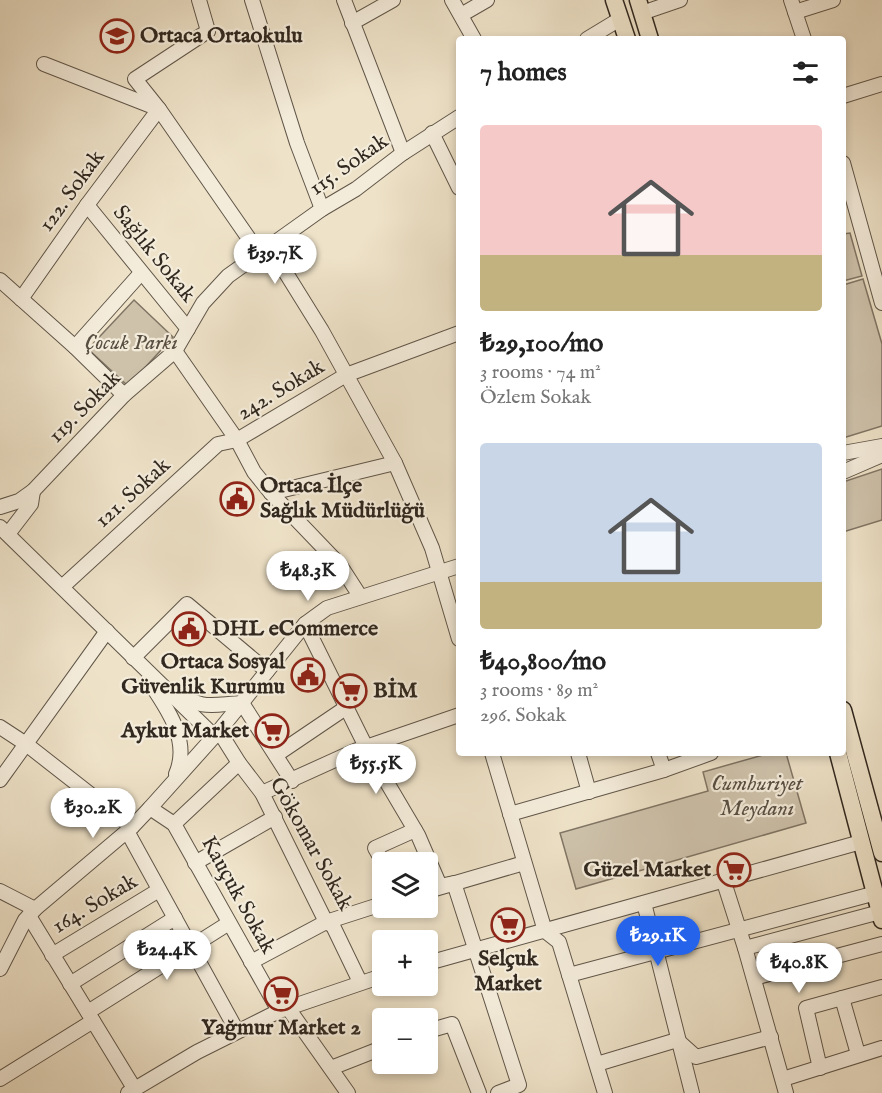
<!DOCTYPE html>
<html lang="en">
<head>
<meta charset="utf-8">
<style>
  body { margin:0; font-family:"IM FELL English",serif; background:#f2f2f2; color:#222; height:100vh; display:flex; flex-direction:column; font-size:22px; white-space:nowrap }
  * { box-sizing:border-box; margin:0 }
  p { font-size:20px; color:#767676 }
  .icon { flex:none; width:33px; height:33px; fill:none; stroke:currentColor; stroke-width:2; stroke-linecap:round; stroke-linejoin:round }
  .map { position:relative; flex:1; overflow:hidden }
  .side { position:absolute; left:456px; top:36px; width:390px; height:720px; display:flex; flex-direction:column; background:#fff; border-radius:6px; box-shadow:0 3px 9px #0003 }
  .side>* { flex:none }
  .fabs { position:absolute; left:372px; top:852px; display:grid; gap:12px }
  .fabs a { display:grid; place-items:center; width:66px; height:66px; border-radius:6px; background:#fff; box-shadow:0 3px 9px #0003; font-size:30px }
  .price { position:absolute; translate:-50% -51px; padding:0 14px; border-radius:21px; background:#fff; color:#222; font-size:20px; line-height:39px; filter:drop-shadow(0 2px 3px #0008) }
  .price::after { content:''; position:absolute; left:50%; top:36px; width:18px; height:14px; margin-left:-9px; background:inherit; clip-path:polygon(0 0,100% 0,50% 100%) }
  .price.selected { background:#2563eb; color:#fff }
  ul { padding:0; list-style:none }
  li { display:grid; align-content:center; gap:12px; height:318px; padding:0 24px }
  li span { display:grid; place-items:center; height:186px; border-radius:6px; color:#555 }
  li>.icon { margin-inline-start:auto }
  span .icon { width:108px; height:108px; fill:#fffc; stroke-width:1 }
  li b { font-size:26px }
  h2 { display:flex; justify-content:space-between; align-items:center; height:72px; padding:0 24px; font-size:26px }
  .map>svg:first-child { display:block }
  .green { fill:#cec2ab; stroke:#807565; stroke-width:1.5 }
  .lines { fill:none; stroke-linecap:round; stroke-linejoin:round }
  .minor-casing { stroke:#605649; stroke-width:16 }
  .major-casing { stroke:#31281f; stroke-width:19 }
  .minor { stroke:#f4ecdb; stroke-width:14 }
  .major { stroke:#eee2c8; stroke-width:16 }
  .labels { text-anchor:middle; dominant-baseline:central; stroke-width:4.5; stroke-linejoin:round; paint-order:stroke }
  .poi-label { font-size:22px; font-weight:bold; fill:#31281f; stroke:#f4ecdb; text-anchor:start }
  .street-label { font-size:22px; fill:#31281f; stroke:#f4ecdb }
  .park-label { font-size:22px; font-style:italic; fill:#584e42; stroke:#f4ecdb }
</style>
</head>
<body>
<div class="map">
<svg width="882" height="1093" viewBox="0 0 882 1093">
  <rect width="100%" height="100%" fill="#eee2c8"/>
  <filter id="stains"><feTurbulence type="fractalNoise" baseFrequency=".00333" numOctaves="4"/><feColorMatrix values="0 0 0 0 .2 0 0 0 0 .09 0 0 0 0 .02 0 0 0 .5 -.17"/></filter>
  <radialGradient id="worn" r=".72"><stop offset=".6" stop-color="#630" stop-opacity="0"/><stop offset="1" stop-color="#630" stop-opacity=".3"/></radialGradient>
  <g class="green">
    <path d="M850,233L862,276L843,281V234Z"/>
    <path d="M863,279L882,344V426L843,438V285Z"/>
    <path d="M134,300L173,337L128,386L88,349Z"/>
    <path d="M882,469V520L843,532V482Z"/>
    <path d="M770,753H786L806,823L576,889L560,833L708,791L703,772Z"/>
  </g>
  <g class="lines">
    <g class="minor-casing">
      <g id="minor">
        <path d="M252,0L297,143L322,209"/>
        <path d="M344,0L403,153"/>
        <path d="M452,0L474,39"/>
        <path d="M791,0L804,39"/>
        <path d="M795,12L833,0"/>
        <path d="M642,13L680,0"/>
        <path d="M461,15L487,0"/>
        <path d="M352,23L393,0"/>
        <path d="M587,39L620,19"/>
        <path d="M44,64L159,109L254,246L264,249L281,265L322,331L395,463L432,548L459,639"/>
        <path d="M843,96L882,84"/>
        <path d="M432,133L459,188"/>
        <path d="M843,163L882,303"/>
        <path d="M87,205L188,329"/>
        <path d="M0,280L75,347L124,395"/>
        <path d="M21,299L87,205L159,109L135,79L208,31L199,0"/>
        <path d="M75,347L141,273"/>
        <path d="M175,351L237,440L254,472L271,493L340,565L360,596"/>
        <path d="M843,453L882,446"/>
        <path d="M843,472L882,455"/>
        <path d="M271,493L395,463"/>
        <path d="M0,507L19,501L33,491L124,395L175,351L203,303L228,276L322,209L356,189L403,153L459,117"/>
        <path d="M0,527L214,736"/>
        <path d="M8,534L31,504L33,491"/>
        <path d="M62,587L218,444L237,440L346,375L459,333"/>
        <path d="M305,624L366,747L418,835L440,886L454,883L519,1085L498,1093"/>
        <path d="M133,658L187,604L267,671"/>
        <path d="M148,680C166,707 191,740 176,774"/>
        <path d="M178,692C201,711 215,704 242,703L292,781"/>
        <path d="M0,727L26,744L132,827"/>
        <path d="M219,731L239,763L262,793L326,922L333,926L360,982"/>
        <path d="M492,753L545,931L559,942L605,1093"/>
        <path d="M578,753L589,792"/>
        <path d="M658,753L664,770"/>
        <path d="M276,755L347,707"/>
        <path d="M0,780L107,631"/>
        <path d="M262,793L357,750L459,715"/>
        <path d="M150,808L174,824L279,1011"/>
        <path d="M510,814L664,770L711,753"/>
        <path d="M174,824L239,763"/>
        <path d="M127,831L237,1031"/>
        <path d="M383,862L375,848L415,830"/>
        <path d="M195,863L275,817"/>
        <path d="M723,879L745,948L786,1093"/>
        <path d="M0,891L35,909"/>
        <path d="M428,891L524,863"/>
        <path d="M644,903L692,1093"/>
        <path d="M29,916L134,1088"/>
        <path d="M745,948L880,912"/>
        <path d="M52,955L159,890"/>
        <path d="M251,962L326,922L382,904"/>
        <path d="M428,963L861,842"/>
        <path d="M0,969L25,920L35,909L132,827L150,808L219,731L305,624L327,608L459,566"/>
        <path d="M569,975L876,893"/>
        <path d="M754,978L882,944"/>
        <path d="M70,984L175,918"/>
        <path d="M842,998L858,1054"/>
        <path d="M288,1008L348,1093"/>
        <path d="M88,1012L229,923"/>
        <path d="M428,1031L452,1024L479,1093"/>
        <path d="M597,1064L677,1040L696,1057L771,1037"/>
        <path d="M331,1068L382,1048"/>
        <path d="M820,1068L806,1008L882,987"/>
        <path d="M0,1079L93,1021"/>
        <path d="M783,1079L882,1048"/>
        <path d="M128,1093L197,1052L279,1011L382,976"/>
      </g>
    </g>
    <g class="major-casing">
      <g id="major">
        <path d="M614,0L627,39"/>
        <path d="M638,0L650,39"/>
        <path d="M843,710L882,853"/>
        <path d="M838,753L882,920"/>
      </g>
    </g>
    <use href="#minor" class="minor"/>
    <use href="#major" class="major"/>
  </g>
  <defs>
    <g id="school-ring" transform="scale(1.725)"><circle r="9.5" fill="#f4ecdb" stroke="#8f2418" stroke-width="1.5"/><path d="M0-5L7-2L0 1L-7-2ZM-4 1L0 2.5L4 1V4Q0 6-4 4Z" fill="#8f2418"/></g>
    <g id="civic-ring" transform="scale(1.725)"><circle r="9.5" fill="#f4ecdb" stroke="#8f2418" stroke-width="1.5"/><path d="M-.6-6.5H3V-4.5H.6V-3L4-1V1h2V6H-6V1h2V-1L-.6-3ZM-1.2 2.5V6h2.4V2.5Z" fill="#8f2418"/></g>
    <g id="supermarket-ring" transform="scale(1.725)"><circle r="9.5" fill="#f4ecdb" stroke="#8f2418" stroke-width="1.5"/><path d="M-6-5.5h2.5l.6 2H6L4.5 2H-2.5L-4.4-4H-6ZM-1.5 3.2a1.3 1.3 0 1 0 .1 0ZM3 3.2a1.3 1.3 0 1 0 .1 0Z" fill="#8f2418"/></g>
  </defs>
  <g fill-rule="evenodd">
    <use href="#school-ring" x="117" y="36"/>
    <use href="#civic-ring" x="237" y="499"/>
    <use href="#civic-ring" x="189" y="629"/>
    <use href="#civic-ring" x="308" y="675"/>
    <use href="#supermarket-ring" x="350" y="691"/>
    <use href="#supermarket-ring" x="272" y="731"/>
    <use href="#supermarket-ring" x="734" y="870"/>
    <use href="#supermarket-ring" x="508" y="925"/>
    <use href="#supermarket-ring" x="281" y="994"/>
  </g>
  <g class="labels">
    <g class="poi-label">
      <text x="140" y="36">Ortaca Ortaokulu</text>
      <text x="260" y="486">Ortaca İlçe<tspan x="260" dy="25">Sağlık Müdürlüğü</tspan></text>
      <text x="212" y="629">DHL eCommerce</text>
      <text x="285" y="662" text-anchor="end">Ortaca Sosyal<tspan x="285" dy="25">Güvenlik Kurumu</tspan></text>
      <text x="373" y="691">BİM</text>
      <text x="249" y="731" text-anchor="end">Aykut Market</text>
      <text x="711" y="870" text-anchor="end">Güzel Market</text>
      <text x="508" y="959" text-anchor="middle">Selçuk<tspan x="508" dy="25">Market</tspan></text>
      <text x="281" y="1028" text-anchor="middle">Yağmur Market 2</text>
    </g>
    <g class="street-label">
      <text transform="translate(349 165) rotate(-35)">115. Sokak</text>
      <text transform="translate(72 191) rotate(-54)">122. Sokak</text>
      <text transform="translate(154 254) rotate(51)">Sağlık Sokak</text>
      <text transform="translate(281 390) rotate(-31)">242. Sokak</text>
      <text transform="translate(85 407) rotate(-45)">119. Sokak</text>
      <text transform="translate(133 493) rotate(-42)">121. Sokak</text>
      <text transform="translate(311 844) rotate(61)">Gökomar Sokak</text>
      <text transform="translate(238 895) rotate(61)">Kauçuk Sokak</text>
      <text transform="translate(95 904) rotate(-31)">164. Sokak</text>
    </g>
    <g class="park-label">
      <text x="131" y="343">Çocuk Parkı</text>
      <text x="757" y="784">Cumhuriyet<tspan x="757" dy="25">Meydanı</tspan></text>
    </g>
  </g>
  <rect width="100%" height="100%" filter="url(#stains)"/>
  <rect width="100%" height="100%" fill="url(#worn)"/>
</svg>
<div class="fabs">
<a><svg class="icon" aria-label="layers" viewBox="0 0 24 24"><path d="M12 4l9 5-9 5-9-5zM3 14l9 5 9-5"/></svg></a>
<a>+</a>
<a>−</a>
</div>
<b class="price" style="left:275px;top:285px">₺39.7K</b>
<b class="price" style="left:308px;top:602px">₺48.3K</b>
<b class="price" style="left:376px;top:795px">₺55.5K</b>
<b class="price" style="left:93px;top:839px">₺30.2K</b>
<b class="price selected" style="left:658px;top:967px">₺29.1K</b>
<b class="price" style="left:167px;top:981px">₺24.4K</b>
<b class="price" style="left:799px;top:994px">₺40.8K</b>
<section class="side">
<h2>7 homes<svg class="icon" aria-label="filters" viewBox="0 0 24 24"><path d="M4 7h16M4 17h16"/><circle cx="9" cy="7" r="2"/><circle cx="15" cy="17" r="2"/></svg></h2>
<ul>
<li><span style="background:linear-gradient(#f6c9c9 70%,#c2b280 0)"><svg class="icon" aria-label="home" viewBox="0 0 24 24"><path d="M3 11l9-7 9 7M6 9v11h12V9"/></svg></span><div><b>₺29,100/mo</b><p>3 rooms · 74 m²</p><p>Özlem Sokak</p></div></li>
<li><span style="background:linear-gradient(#c9d6e8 75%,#c2b280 0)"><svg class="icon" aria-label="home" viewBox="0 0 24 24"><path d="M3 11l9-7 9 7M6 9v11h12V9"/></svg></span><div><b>₺40,800/mo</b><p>3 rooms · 89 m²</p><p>296. Sokak</p></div></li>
</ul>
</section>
</div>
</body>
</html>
